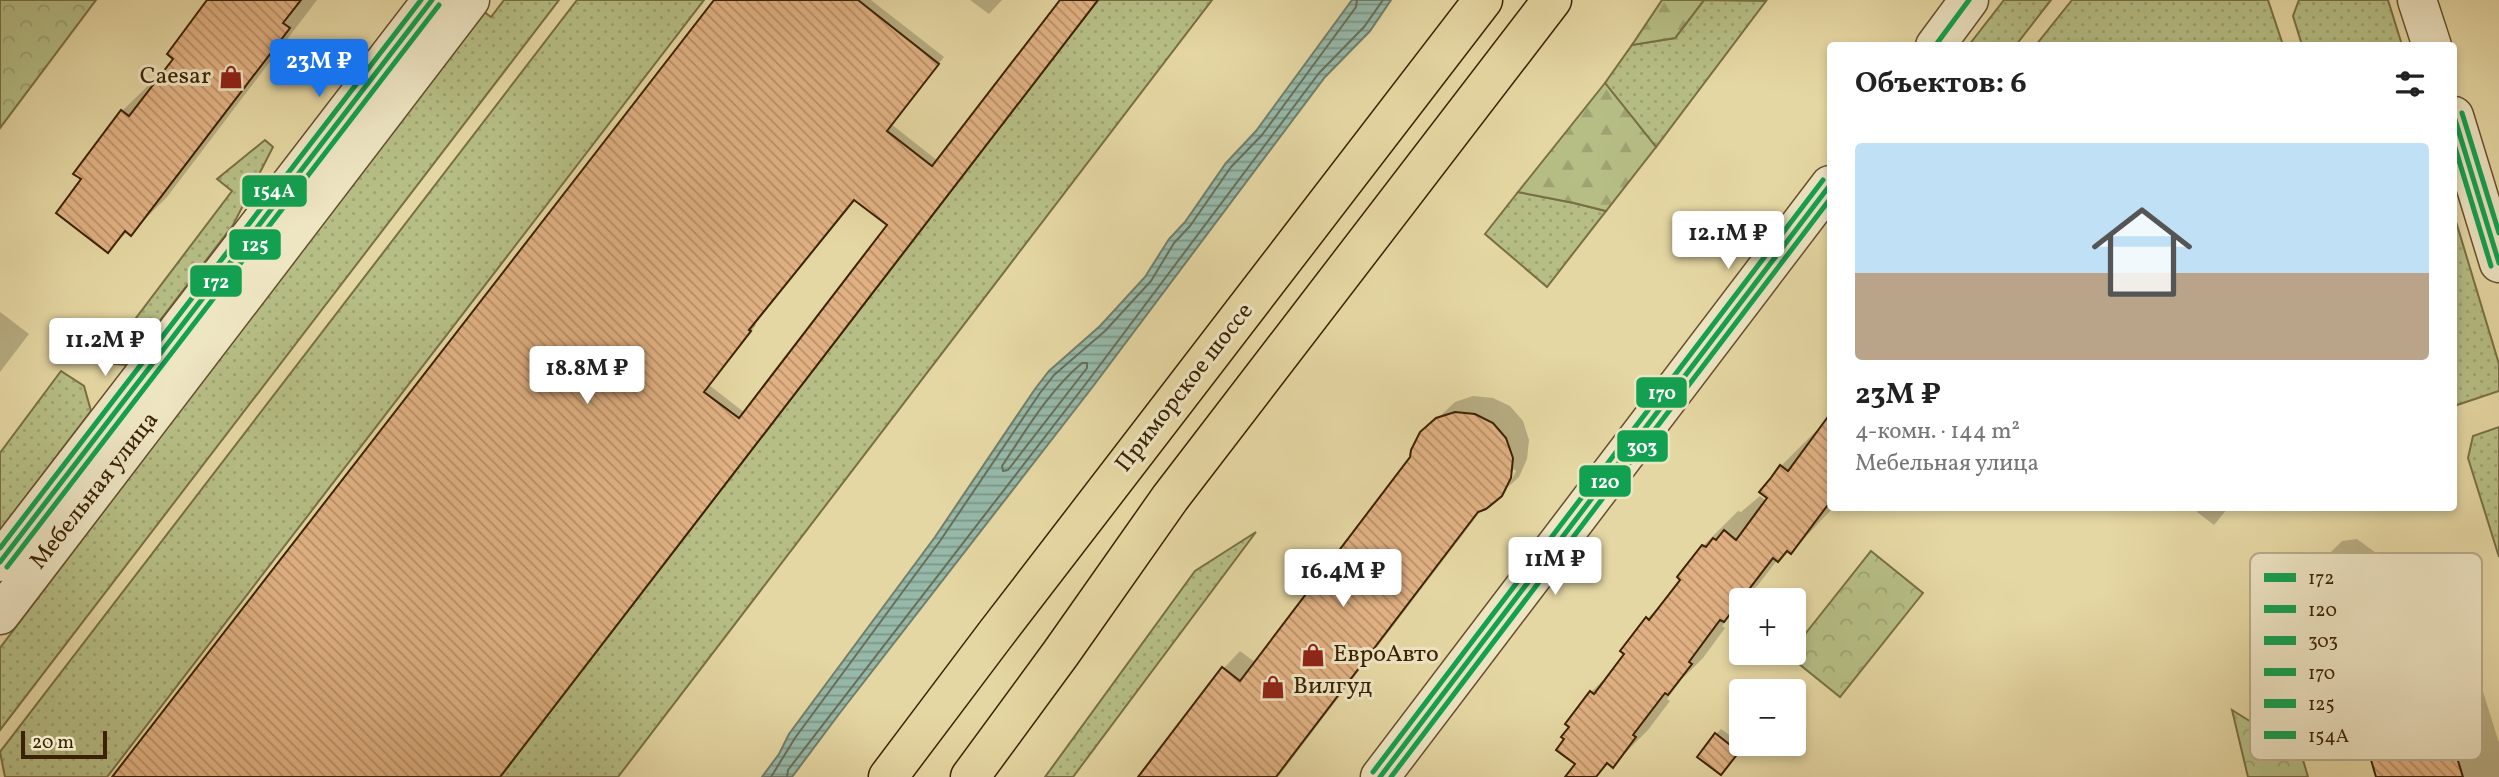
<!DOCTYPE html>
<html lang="ru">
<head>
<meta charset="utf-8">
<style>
  body { margin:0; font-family:Vollkorn,serif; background:#f2f2f2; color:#222; height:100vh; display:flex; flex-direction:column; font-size:26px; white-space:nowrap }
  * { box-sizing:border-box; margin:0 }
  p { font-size:23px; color:#767676 }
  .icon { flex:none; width:38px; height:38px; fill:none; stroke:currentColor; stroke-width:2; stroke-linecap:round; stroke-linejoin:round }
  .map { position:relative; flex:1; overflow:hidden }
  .sheet { position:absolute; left:1827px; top:42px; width:630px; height:469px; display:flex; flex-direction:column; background:#fff; border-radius:7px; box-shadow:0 4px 10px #0003 }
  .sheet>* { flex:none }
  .controls { position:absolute; left:1729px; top:588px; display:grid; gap:14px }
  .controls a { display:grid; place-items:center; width:77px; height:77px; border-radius:7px; background:#fff; box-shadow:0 4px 10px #0003; font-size:35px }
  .scale { position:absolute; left:21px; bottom:18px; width:86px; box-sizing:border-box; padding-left:7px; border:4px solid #3b2204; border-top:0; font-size:19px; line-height:24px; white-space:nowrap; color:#3b2204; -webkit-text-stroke:5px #eee5c3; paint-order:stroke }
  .price { position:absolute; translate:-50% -60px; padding:0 16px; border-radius:7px; background:#fff; color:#222; font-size:23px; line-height:46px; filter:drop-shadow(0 2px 4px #0008) }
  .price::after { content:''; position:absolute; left:50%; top:42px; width:21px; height:16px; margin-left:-10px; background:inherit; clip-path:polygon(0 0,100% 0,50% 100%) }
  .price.current { background:#1a73e8; color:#fff }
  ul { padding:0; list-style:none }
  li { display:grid; align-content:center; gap:14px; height:371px; padding:0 28px }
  li span { display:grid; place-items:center; height:217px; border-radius:7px; color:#555 }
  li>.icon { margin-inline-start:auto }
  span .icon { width:126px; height:126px; fill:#fffc; stroke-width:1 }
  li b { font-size:30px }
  h2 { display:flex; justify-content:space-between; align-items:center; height:84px; padding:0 28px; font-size:30px }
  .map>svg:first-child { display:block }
  .grass { fill:url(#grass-dots); stroke:#787044; stroke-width:2 }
  .forest { fill:url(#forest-firs); stroke:#787044; stroke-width:2 }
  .park { fill:url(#park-crowns); stroke:#787044; stroke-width:2 }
  .water { fill:url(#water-rules); stroke:#727d68; stroke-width:2 }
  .shadow { fill:#0003; fill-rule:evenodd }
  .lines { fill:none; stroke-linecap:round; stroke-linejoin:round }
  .shore { stroke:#686e57; stroke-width:2 }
  .building { fill:url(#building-back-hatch); stroke:#3b2204; stroke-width:2; fill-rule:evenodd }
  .tertiary-casing { stroke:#664f2c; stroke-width:41 }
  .primary-casing { stroke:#3b2204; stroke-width:41 }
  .tertiary { stroke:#eee5c3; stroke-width:38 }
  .primary { stroke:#e5d7a3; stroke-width:38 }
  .bus-1-casing { stroke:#eee5c3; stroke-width:10 }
  .bus-2-casing { stroke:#eee5c3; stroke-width:10 }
  .bus-3-casing { stroke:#eee5c3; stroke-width:10 }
  .bus-4-casing { stroke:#eee5c3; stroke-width:10 }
  .bus-5-casing { stroke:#eee5c3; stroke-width:10 }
  .bus-6-casing { stroke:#eee5c3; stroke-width:10 }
  .bus-1 { stroke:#12a151; stroke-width:5 }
  .bus-2 { stroke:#12a151; stroke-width:5 }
  .bus-3 { stroke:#12a151; stroke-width:5 }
  .bus-4 { stroke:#12a151; stroke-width:5 }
  .bus-5 { stroke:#12a151; stroke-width:5 }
  .bus-6 { stroke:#12a151; stroke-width:5 }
  .labels { text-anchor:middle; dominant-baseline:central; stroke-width:6; stroke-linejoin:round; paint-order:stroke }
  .poi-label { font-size:24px; fill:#3b2204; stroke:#eee5c3; text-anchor:start }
  .street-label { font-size:24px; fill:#3b2204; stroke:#eee5c3 }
  .key { fill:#eee5c3; stroke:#b8aa8a; stroke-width:2 }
  .key-label { font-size:19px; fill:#3b2204 }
  .line-badge { stroke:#eee5c3; stroke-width:2.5 }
  .badge-label { font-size:19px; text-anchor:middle; font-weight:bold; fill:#fff }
</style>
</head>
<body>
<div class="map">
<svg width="2499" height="777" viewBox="0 0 2499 777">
  <defs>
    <pattern id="grass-dots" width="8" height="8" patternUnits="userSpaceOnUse" patternTransform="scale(1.75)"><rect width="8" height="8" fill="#b6be85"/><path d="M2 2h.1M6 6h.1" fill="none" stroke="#9da371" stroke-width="1.8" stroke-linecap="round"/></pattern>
    <pattern id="forest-firs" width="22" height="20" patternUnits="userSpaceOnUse" patternTransform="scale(1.75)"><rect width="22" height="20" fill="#b6be85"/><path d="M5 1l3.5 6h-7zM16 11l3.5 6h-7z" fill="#9da371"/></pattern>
    <pattern id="park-crowns" width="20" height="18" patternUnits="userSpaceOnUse" patternTransform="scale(1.75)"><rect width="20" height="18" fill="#b6be85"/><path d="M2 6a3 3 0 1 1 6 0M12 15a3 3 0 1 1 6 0" fill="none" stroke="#9da371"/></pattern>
    <pattern id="water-rules" width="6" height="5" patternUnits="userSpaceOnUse" patternTransform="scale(1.75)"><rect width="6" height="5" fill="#96b9aa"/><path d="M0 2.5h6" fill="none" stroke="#7c9688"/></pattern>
    <pattern id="building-back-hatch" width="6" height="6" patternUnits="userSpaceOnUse" patternTransform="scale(1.75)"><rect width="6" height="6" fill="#e1b183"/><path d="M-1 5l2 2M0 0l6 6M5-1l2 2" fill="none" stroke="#b89069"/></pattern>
  </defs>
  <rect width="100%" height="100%" fill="#e5d7a3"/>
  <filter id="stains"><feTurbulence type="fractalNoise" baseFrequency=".00286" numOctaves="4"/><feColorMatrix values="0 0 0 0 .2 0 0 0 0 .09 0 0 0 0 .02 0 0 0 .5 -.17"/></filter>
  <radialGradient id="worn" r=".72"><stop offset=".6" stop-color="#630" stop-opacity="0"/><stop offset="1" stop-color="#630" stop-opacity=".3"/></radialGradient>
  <g class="grass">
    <path d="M504,0H559L0,730V648L483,11L491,17Z"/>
    <path d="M577,0H704L107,777H5L0,752Z"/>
    <path d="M1098,0H1212L618,777H500Z"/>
    <path d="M1704,0L1766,1L1656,147L1605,83L1632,45L1675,38Z"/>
    <path d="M2004,0H2051L2016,45H1969Z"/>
    <path d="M2072,0H2268L2283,45H2036Z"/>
    <path d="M2299,0H2388L2402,45H2302L2293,16Z"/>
    <path d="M265,140L273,147L233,225L126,365L102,363L232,191L217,179Z"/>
    <path d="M1518,192L1574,203L1606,211L1547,287L1485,234Z"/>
    <path d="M2454,215L2499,364V391L2454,406Z"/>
    <path d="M61,371L84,386L91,411L0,530V453Z"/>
    <path d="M2499,427V557L2468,458L2473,436Z"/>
    <path d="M1256,532L1073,777H1045L1195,571Z"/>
  </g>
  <g class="forest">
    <path d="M1662,0H1704L1675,38L1632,45Z"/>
    <path d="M1605,83L1656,147L1606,211L1574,203L1518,192Z"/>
  </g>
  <g class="park">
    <path d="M0,0H96L0,128Z"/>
    <path d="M1871,551L1923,593L1840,697L1788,655L1794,653V648Z"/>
    <path d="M2232,710L2301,753L2308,777H2248Z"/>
  </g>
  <path class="water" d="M1352,0H1391L1370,31L1325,77L1094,385L839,714L792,777H762L779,754L789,734L935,537L1035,389L1049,371L1100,326L1145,277L1169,239L1185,222L1226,163L1256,131Z"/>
  <g class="shadow">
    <path d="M210,0H317L167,197L131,233L128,231L108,251L83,179L122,111L159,75L161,77L175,58Z"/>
    <path d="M716,0H871L944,57L891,124L938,161L1062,0H1098L500,777H115ZM854,198L889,225L745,413L709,385L756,325L754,323Z"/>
    <path d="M970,0H1002L989,14Z"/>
    <path d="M0,312L29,334L0,372Z"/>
    <path d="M1473,396L1493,398L1510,406L1523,421L1529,440L1527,459L1519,477L1508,487L1516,471L1513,469L1501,493L1483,508L1278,777H1141L1224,668L1240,651L1256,663L1412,458L1422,433L1455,402Z"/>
    <path d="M1830,417V508H1833L1791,552L1788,550L1778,559L1758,585L1741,600L1722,626L1725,628L1703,658L1682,679L1667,699L1670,701L1648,730L1613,765L1610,763L1595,777H1583L1578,764L1591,692L1615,669L1647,619L1670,595L1703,546L1738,511L1741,512L1760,496L1767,502L1771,480L1781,466L1816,431L1819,433Z"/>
    <path d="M2200,508H2228L2214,525L2197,512Z"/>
    <path d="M2357,539L2448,606L2466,637L2499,743V777H2386L2369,746L2375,740L2363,701L2304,657L2306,577L2342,541Z"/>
    <path d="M1721,729L1743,745L1726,767L1716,734Z"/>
  </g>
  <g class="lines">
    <g class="shore">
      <path d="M1082,363H1087V368L1008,470L1003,471L1002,466C1027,429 1048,392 1082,363Z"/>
      <path d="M771,777L795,738L940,541L1040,393L1054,375L1105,331L1151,281L1174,243L1190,226L1231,167L1262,135L1356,7L1357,0"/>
      <path d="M787,777L788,770L1088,381L1319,73L1364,27L1383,0"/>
    </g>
  </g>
  <g class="building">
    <path d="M207,0H301L283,23L290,28L131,236L125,231L108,253L56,213L81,179L73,174L121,110L129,116L173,59L167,54Z"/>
    <path d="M714,0H858L939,64L887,131L932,166L1060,0H1098L500,777H112ZM854,200L887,225L739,418L704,392L751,331L749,330Z"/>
    <path d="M1455,412L1475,414L1493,423L1506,438L1513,458L1511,478L1502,496L1486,509L1478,512L1276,777H1138L1222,667L1240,681L1410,457L1411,450L1420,432L1436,418Z"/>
    <path d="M1830,414V502L1791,554L1787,551L1778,562L1773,558L1724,622L1720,620L1689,662L1692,664L1668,695L1665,693L1633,735L1636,737L1613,768L1607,763L1596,777H1565L1575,764L1556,750L1564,739L1561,737L1569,727L1565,724L1590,691L1594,694L1624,654L1620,651L1646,617L1649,620L1680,580L1677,577L1702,545L1706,547L1713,538L1716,540L1724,530L1736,540L1767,498L1759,492L1770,479L1780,465L1788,471Z"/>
    <path d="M2321,574L2412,642L2431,673L2463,777H2376L2367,746L2374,744L2361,702L2328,677L2323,683L2311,674L2297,664L2301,658L2264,631L2305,576Z"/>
    <path d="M1715,733L1739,752L1721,775L1697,757Z"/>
  </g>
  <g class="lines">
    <g class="tertiary-casing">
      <g id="tertiary">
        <path d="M2417,0L2432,46"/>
        <path d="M1935,46L1969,0"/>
        <path d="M2454,116L2499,263"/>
        <path d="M0,562L432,0"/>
        <path d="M0,615L470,0"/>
        <path d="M1380,777L1830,185"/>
      </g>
    </g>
    <g class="primary-casing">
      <g id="primary">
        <path d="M888,777L995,635L1483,0"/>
        <path d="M970,777L1061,653L1170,498L1552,0"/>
      </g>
    </g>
    <use href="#tertiary" class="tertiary"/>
    <use href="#primary" class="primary"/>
    <g class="bus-1-casing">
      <path id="bus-1" d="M0,562L432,0"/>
    </g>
    <g class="bus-2-casing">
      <g id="bus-2">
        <path d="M1935,46L1969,0"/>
        <path d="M2454,116L2499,263"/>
        <path d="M1380,777L1830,185"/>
      </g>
    </g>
    <g class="bus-3-casing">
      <g id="bus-3">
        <path d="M2454,144L2491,266"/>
        <path d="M1391,777L1830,199"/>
      </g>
    </g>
    <g class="bus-4-casing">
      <g id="bus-4">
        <path d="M2462,113L2499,233"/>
        <path d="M1373,772L1823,180"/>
      </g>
    </g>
    <g class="bus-5-casing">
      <path id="bus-5" d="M7,567L439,5"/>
    </g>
    <g class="bus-6-casing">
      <path id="bus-6" d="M0,548L421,0"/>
    </g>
    <use href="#bus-1" class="bus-1"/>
    <use href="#bus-2" class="bus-2"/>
    <use href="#bus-3" class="bus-3"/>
    <use href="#bus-4" class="bus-4"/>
    <use href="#bus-5" class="bus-5"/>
    <use href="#bus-6" class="bus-6"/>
  </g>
  <defs>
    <g id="shop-bare" transform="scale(1.89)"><path d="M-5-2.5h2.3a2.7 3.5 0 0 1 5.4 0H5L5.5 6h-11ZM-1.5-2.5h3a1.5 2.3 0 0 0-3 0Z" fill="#8f2418" stroke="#eee5c3" stroke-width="2.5" paint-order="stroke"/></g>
  </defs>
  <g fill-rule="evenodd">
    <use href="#shop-bare" x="231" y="77"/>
    <use href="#shop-bare" x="1313" y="655"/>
    <use href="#shop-bare" x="1273" y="687"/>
  </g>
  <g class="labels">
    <g class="poi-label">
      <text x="211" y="77" text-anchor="end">Caesar</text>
      <text x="1333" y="655">ЕвроАвто</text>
      <text x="1293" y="687">Вилгуд</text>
    </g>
    <g class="street-label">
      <text transform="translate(1185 388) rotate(-52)">Приморское шоссе</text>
      <text transform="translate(95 491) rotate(-52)">Мебельная улица</text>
    </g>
  </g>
  <rect x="2250" y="553" width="232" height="207" rx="10" class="key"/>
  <rect x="2264" y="573" width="32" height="9" fill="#12a151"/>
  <rect x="2264" y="605" width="32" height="8" fill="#12a151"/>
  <rect x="2264" y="636" width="32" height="9" fill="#12a151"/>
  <rect x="2264" y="668" width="32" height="8" fill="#12a151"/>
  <rect x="2264" y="699" width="32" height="9" fill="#12a151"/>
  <rect x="2264" y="731" width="32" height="8" fill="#12a151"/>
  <g class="key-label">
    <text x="2308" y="584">172</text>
    <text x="2308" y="616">120</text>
    <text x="2308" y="647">303</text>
    <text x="2308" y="679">170</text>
    <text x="2308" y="710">125</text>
    <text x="2308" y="742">154А</text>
  </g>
  <g class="line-badge">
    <rect x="241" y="174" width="67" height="34" rx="7" fill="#12a151"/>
    <rect x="228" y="228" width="54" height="33" rx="7" fill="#12a151"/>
    <rect x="189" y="264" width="54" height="34" rx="7" fill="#12a151"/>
    <rect x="1635" y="376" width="53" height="33" rx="7" fill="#12a151"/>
    <rect x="1616" y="429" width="53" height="34" rx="7" fill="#12a151"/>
    <rect x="1578" y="464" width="54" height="34" rx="7" fill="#12a151"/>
  </g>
  <g class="badge-label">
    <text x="274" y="197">154А</text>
    <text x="255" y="251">125</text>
    <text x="216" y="288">172</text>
    <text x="1662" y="399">170</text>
    <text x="1642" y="453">303</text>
    <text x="1605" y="488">120</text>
  </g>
  <rect width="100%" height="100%" filter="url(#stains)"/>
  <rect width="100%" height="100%" fill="url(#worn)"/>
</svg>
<div class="controls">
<a>+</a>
<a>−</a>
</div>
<div class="scale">20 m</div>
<b class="price current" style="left:319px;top:99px">23M ₽</b>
<b class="price" style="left:1728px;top:271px">12.1M ₽</b>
<b class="price" style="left:105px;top:378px">11.2M ₽</b>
<b class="price" style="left:587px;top:406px">18.8M ₽</b>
<b class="price" style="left:1555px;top:597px">11M ₽</b>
<b class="price" style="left:1343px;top:609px">16.4M ₽</b>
<section class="sheet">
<h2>Объектов: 6<svg class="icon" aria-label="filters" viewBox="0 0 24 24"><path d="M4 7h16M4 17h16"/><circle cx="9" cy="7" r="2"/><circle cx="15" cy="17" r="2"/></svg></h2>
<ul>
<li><span style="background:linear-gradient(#bfe0f5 60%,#b9a48a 0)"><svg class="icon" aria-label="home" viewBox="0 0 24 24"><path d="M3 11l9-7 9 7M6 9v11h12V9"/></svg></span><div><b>23M ₽</b><p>4-комн. · 144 m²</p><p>Мебельная улица</p></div></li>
</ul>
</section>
</div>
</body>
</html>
